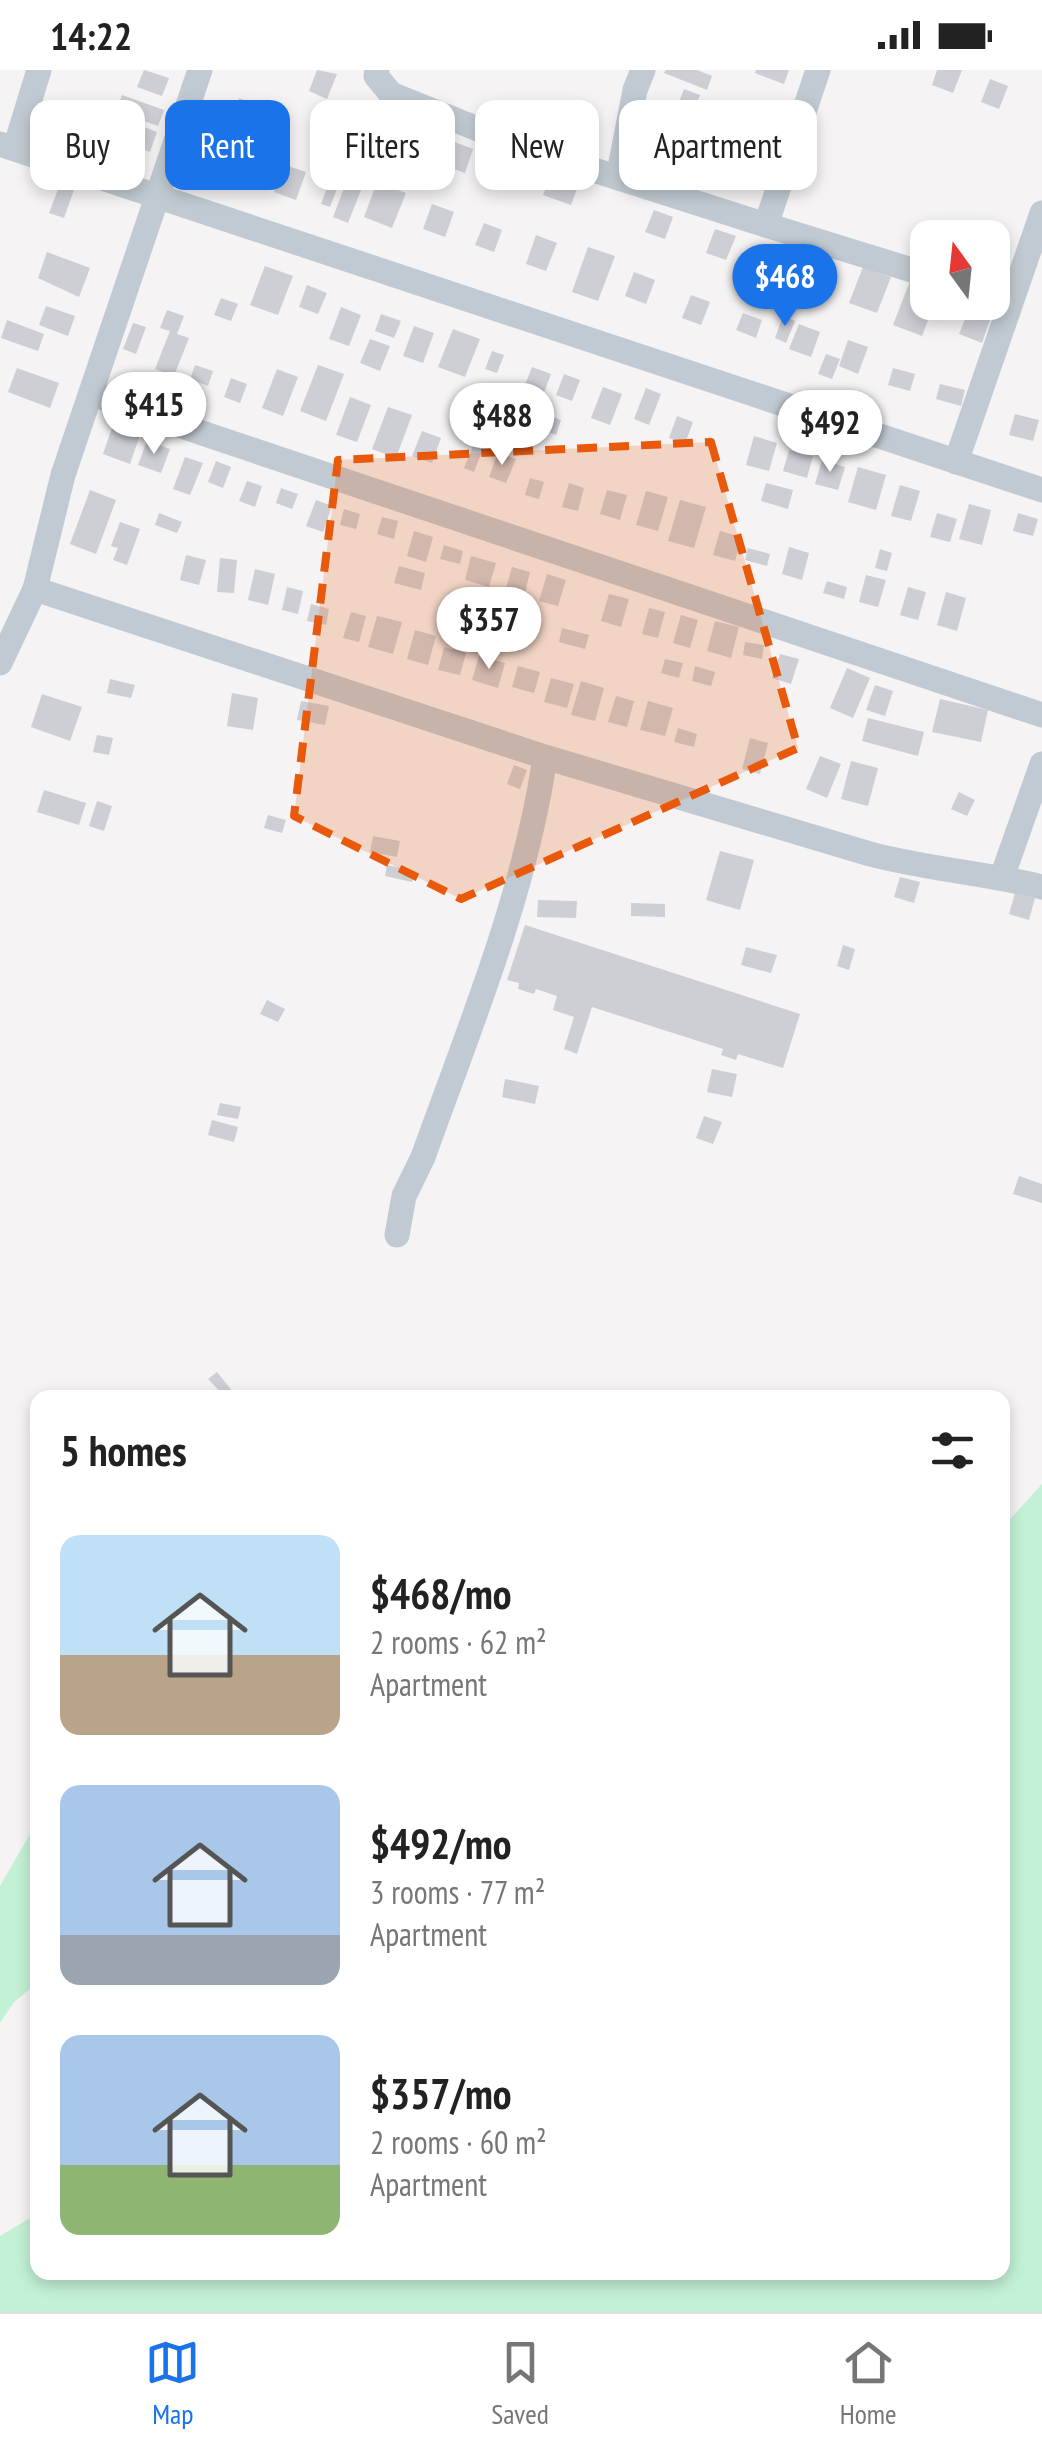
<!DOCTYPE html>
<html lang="en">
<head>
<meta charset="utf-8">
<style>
  body { margin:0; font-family:"PT Sans Narrow",sans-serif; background:#f2f2f2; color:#222; height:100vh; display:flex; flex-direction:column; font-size:38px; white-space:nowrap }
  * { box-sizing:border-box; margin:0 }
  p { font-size:32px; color:#767676 }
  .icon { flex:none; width:55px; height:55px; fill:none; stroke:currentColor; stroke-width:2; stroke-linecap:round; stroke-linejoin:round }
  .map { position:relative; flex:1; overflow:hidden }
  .drawer { position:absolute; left:30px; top:1320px; width:980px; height:890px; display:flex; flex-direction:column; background:#fff; border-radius:20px; box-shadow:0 5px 15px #0003 }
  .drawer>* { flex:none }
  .guide { position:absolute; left:30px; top:30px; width:982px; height:90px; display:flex; gap:20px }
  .needle { width:65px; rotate:345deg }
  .tools { position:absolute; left:910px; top:150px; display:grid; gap:20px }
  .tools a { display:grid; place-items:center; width:100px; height:100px; border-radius:20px; background:#fff; box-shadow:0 5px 15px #0003; font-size:50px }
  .price { position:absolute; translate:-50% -85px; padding:0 22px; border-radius:35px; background:#fff; color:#222; font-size:32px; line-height:65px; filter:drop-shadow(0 2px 5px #0008) }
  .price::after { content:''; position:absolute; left:50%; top:60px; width:30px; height:22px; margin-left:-15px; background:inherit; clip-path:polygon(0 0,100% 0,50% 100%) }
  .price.current { background:#1a73e8; color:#fff }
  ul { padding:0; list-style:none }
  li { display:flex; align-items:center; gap:30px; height:250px; padding:0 30px }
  li span { display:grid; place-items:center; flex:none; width:280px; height:200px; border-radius:20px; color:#555 }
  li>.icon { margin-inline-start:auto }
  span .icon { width:120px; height:120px; fill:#fffc; stroke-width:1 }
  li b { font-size:42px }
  h2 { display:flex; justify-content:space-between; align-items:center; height:120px; padding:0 30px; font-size:42px }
  .pill { padding:0 35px; border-radius:20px; background:#fff; box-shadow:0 5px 15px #0003; font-size:35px; line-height:90px }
  .pill.current { background:#1a73e8; color:#fff }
  .status { display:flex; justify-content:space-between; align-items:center; height:70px; padding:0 50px; background:#fff; direction:ltr }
  .status svg { height:28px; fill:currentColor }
  .tabs { display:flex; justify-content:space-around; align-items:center; height:140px; border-top:2px solid #e0e0e0; background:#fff; font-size:28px; color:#767676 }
  .tabs a { display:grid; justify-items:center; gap:5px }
  .tabs .current { color:#1a73e8 }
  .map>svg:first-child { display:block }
  .green { fill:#c3f1d5 }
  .building { fill:#cdcfd5 }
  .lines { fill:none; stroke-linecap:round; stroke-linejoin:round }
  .minor { stroke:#c1cad2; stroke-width:25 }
  .marked { fill:#e8590c; fill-opacity:0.2; stroke:#e8590c; stroke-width:8; stroke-dasharray:20 12; stroke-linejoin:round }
</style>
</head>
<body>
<div class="status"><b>14:22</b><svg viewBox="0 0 49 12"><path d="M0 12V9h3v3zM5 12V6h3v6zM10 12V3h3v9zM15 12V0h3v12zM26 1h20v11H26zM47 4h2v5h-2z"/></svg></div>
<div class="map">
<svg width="1042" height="2242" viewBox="0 0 1042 2242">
  <rect width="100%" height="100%" fill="#f5f3f3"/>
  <g class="green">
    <path d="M1042,1414V2242H0V2166L37,2144L38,2202H1002L1003,1457Z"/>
    <path d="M37,1752V1913L14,1932L0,1953V1816Z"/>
  </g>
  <g class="building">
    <path d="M144,0L169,8L162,26L137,17Z"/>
    <path d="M317,0L337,4L327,29L309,21Z"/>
    <path d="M666,0H697L712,6L707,20L664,3Z"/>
    <path d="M756,0H789L784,14L755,3Z"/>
    <path d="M937,0H962L953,23L932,15Z"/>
    <path d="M990,9L1008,16L999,39L981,32Z"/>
    <path d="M684,19L700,25L692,46L676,40Z"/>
    <path d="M122,25L164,40L158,56L116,41Z"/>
    <path d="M239,28L258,36L248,64L228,57Z"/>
    <path d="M756,36L768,40L759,64L746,60Z"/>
    <path d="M398,41L424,51L412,82L386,72Z"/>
    <path d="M126,50L157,62L150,82L118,71Z"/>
    <path d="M341,59L355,65L346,87L332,82Z"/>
    <path d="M671,60L695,68L685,95L661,86Z"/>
    <path d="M319,71L331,76L324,95L312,90Z"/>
    <path d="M452,71L473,79L465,103L443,95Z"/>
    <path d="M732,74L757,84L747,111L722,101Z"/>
    <path d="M222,81L243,88L235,110L214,103Z"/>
    <path d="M499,91L522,99L514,120L491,112Z"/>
    <path d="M285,95L306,102L296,130L274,122Z"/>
    <path d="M349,105L365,110L348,153L333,147Z"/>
    <path d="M551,105L578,116L571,135L543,125Z"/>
    <path d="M62,109L76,114L64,148L49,143Z"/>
    <path d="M330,109L339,113L330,137L321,134Z"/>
    <path d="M377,112L406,123L392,158L364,147Z"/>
    <path d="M432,134L454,142L445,167L423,159Z"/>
    <path d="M654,140L673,147L665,169L645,162Z"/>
    <path d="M484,153L502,160L494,182L475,175Z"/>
    <path d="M715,159L736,166L726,190L706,183Z"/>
    <path d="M536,165L557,173L546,201L526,194Z"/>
    <path d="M764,176L787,185L778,207L756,199Z"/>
    <path d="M588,177L615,186L598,231L572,222Z"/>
    <path d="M47,182L90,198L79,227L38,208Z"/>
    <path d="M820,191L837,197L828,220L811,214Z"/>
    <path d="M265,196L293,206L278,245L250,235Z"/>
    <path d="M863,197L891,207L877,243L849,233Z"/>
    <path d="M634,202L655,210L646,234L625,226Z"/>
    <path d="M912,206L928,212V232H935L922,266L893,255Z"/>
    <path d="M307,215L327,223L318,244L299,237Z"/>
    <path d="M691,225L710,232L701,255L682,248Z"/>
    <path d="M221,228L238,234L231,251L214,245Z"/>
    <path d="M46,236L75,246L68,266L39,255Z"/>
    <path d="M341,237L361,245L349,276L329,269Z"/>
    <path d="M167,240L184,246L177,264L189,268L174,306L155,299L170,261L160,258Z"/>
    <path d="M968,242L990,250L982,273L959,264Z"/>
    <path d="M743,243L762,250L756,268L736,260Z"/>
    <path d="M381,244L401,251L394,268L375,261Z"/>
    <path d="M783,246L795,251L786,273L775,268Z"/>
    <path d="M7,250L44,264L38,281L1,268Z"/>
    <path d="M133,253L146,257L136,284L123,279Z"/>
    <path d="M799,254L820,262L811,287L789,279Z"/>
    <path d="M414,256L434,263L423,293L403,286Z"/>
    <path d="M453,259L480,269L465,307L438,297Z"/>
    <path d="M370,269L390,276L380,301L360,293Z"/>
    <path d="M848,270L868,277L858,304L839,296Z"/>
    <path d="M492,281L504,285L497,303L485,299Z"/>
    <path d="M826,284L840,289L832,309L818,304Z"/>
    <path d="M195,295L213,301L208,316L190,309Z"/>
    <path d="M318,295L344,304L326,351L300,341Z"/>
    <path d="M532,297L551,304L540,333L521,325Z"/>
    <path d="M17,298L59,313L50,338L8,322Z"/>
    <path d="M893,298L915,304L910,321L888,315Z"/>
    <path d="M277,299L298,307L283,346L262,338Z"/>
    <path d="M149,303L171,311L167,321L145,313Z"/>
    <path d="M564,304L580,310L572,331L556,325Z"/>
    <path d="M231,308L247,314L240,333L224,327Z"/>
    <path d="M940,314L965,320L961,336L936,329Z"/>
    <path d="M603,317L622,324L610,355L591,348Z"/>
    <path d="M646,318L661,324L649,355L634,349Z"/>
    <path d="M350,327L371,335L357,372L336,365Z"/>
    <path d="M388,337L412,345L396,388L372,379Z"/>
    <path d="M545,344L561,350L556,365L539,359Z"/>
    <path d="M1015,344L1039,350L1033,371L1009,365Z"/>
    <path d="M677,346L693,352L685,374L669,368Z"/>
    <path d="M113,355L140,365L130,394L103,384Z"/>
    <path d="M422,361L441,368L432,393L412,386Z"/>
    <path d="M754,366L777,373L769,401L746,395Z"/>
    <path d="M147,371L170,379L161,403L138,395Z"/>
    <path d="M473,376L483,379L474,402L464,398Z"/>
    <path d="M789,380L813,386L807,408L783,401Z"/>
    <path d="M498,382L516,389L506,413L489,407Z"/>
    <path d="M185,387L203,393L190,425L173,419Z"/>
    <path d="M822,390L845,397L838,420L815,414Z"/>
    <path d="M216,391L231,397L223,418L208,412Z"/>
    <path d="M858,397L886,405L876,440L848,432Z"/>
    <path d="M530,408L544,412L539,429L525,425Z"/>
    <path d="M247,411L262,416L255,437L239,431Z"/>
    <path d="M569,413L584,418L578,441L562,437Z"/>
    <path d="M766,413L793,420L788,439L761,431Z"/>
    <path d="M900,415L920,421L911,451L891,446Z"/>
    <path d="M281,418L298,424L292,439L276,433Z"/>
    <path d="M90,420L116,430L96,484L70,474Z"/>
    <path d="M607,420L627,425L620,450L600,444Z"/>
    <path d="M646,421L668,427L658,461L636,455Z"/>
    <path d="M316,430L332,436L323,462L306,456Z"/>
    <path d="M680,430L706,437L694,478L668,471Z"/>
    <path d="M969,434L991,440L982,475L959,469Z"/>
    <path d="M344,439L360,444L356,459L340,455Z"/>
    <path d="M159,443L182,452L177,463L155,455Z"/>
    <path d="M937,443L957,449L950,472L930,467Z"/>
    <path d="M1018,443L1038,449L1033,466L1013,461Z"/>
    <path d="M382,447L398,451L394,469L377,464Z"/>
    <path d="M120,452L140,459L127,495L113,490L118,478L111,476Z"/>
    <path d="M414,461L433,467L426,492L407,486Z"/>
    <path d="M720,461L742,467L735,491L713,485Z"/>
    <path d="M444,475L463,481L460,494L440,489Z"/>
    <path d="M789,477L809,483L802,510L782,504Z"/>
    <path d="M748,478L770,484L767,496L745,490Z"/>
    <path d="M880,479L892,483L887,501L875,498Z"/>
    <path d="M186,485L206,490L199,515L180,510Z"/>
    <path d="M471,486L496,493L489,517L465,510Z"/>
    <path d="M220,488L237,490L234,523L217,522Z"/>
    <path d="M399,496L425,503L421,520L394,513Z"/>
    <path d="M512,497L530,502L525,523L506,518Z"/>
    <path d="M255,499L275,504L268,535L248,530Z"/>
    <path d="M547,504L566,510L558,536L539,531Z"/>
    <path d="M866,505L886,510L878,537L859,532Z"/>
    <path d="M827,511L847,517L844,529L823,523Z"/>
    <path d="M287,517L303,521L298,544L282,540Z"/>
    <path d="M908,517L926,522L918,550L900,545Z"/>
    <path d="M946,522L966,528L957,561L937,555Z"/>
    <path d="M609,524L629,529L621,557L601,551Z"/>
    <path d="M311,534L329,539L326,555L307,551Z"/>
    <path d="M649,538L665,542L658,568L642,564Z"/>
    <path d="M351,542L366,546L359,572L343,568Z"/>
    <path d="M681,545L698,550L690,578L673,573Z"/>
    <path d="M377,546L402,552L393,584L368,577Z"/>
    <path d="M715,551L739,557L731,588L707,581Z"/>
    <path d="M486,555L505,560L499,582L480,577Z"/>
    <path d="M562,558L589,565L585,579L559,572Z"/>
    <path d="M415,560L436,566L428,595L407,589Z"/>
    <path d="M745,572L764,575L762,589L743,585Z"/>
    <path d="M444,577L466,583L460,605L438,600Z"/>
    <path d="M780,584L799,589L791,614L772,608Z"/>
    <path d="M479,586L505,593L498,618L472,610Z"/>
    <path d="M665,589L683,593L679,608L661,603Z"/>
    <path d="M518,596L540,602L534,623L512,617Z"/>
    <path d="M695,596L715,602L711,616L692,611Z"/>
    <path d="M847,598L870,608L853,648L830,638Z"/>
    <path d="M551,608L574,614L567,638L544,632Z"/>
    <path d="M110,609L135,615L131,628L107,623Z"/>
    <path d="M581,611L604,618L595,651L571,645Z"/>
    <path d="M875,615L893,621L885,646L866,640Z"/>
    <path d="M232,623L258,628L253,660L227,656Z"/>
    <path d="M42,624L82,637L70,671L31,657Z"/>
    <path d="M616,626L634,631L627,657L608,652Z"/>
    <path d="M940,629L988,640L981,672L932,662Z"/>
    <path d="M301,631L329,636L325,655L297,650Z"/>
    <path d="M648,631L673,638L665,666L640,660Z"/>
    <path d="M868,648L924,662L918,686L862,671Z"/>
    <path d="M678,658L697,664L694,677L674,672Z"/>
    <path d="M97,665L113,668L109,685L93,682Z"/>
    <path d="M750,668L768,673L760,704L742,699Z"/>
    <path d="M820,686L841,694L827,728L806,719Z"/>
    <path d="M851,691L878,698L868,736L841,729Z"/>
    <path d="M514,695L527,700L520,719L507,714Z"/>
    <path d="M44,720L86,733L79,755L37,742Z"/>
    <path d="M959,722L975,730L967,746L951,739Z"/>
    <path d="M97,731L112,736L104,761L89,756Z"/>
    <path d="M268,745L286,750L282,763L264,758Z"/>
    <path d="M373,766L400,771L397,787L370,782Z"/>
    <path d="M720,781L754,790L740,840L706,830Z"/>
    <path d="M387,795L415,801L412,812L385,806Z"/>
    <path d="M900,807L920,812L914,833L894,827Z"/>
    <path d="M1015,823L1035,828L1029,850L1009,844Z"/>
    <path d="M538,830L577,831L576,848L537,847Z"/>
    <path d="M631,833L665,834V847L631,846Z"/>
    <path d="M525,855L800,944L783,998L738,984L736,990L721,985L723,979L592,937L577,984L564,979L574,947L553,940L557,926L536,919L534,924L518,919L519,913L507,910Z"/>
    <path d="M843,875L855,879L849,900L837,896Z"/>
    <path d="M746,877L777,885L771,903L741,895Z"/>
    <path d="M267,930L285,939L278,952L260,944Z"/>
    <path d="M712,999L737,1004L732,1027L707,1022Z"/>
    <path d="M505,1009L539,1016L535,1034L502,1027Z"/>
    <path d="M220,1033L241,1037L238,1049L217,1045Z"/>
    <path d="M704,1046L722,1052L713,1074L696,1068Z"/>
    <path d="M212,1050L238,1057L234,1072L208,1065Z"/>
    <path d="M1019,1106L1042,1114V1133L1013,1124Z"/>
    <path d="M217,1302L233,1322L226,1328L208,1309Z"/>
  </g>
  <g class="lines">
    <g class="minor">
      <path d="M377,0L376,6L391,24L525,78L766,155"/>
      <path d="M818,0L766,155L928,205"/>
      <path d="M0,74L1042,420"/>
      <path d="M15,78L39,0"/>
      <path d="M618,108L635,20L643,0"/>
      <path d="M93,324L196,361L1042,645"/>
      <path d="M956,392L1042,143"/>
      <path d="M35,519L545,687L870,784C927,799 985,803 1042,817"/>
      <path d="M0,593L35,519L63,405L200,0"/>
      <path d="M1002,807L1042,694"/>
      <path d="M397,1165L404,1126L423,1087C470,956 525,825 545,687"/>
    </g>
  </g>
  <path class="marked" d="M711,372L798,678L461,829L294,746L338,390Z"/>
</svg>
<div class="tools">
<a><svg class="needle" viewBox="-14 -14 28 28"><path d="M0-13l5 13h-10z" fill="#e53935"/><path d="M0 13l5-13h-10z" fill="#767676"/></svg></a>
</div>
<b class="price current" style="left:785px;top:259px">$468</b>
<b class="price" style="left:154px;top:387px">$415</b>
<b class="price" style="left:502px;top:398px">$488</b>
<b class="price" style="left:830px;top:405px">$492</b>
<b class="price" style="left:489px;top:602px">$357</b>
<div class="guide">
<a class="pill">Buy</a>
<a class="pill current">Rent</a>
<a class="pill">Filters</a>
<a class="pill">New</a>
<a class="pill">Apartment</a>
</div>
<section class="drawer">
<h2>5 homes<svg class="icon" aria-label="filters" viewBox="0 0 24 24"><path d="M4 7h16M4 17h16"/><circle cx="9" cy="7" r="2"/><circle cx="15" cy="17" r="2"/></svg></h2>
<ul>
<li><span style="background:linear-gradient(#bfe0f5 60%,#b9a48a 0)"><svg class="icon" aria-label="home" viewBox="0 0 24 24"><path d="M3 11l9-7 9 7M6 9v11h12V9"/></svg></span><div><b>$468/mo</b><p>2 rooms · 62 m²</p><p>Apartment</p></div></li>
<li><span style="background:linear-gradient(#a9c7e8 75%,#9aa5b1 0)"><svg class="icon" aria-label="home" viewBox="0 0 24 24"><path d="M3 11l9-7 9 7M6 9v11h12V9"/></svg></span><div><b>$492/mo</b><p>3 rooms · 77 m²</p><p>Apartment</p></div></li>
<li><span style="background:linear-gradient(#a9c7e8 65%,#8fb573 0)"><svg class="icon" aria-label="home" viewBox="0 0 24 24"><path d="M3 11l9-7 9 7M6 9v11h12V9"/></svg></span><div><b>$357/mo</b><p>2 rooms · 60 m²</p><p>Apartment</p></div></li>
</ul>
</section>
</div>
<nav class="tabs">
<a class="current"><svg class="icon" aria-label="map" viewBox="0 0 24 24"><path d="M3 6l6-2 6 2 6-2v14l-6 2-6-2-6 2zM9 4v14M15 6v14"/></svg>Map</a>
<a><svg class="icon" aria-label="saved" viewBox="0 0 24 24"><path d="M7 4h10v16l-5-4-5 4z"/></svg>Saved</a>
<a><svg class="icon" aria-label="home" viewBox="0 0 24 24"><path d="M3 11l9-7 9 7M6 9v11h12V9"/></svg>Home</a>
</nav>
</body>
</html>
